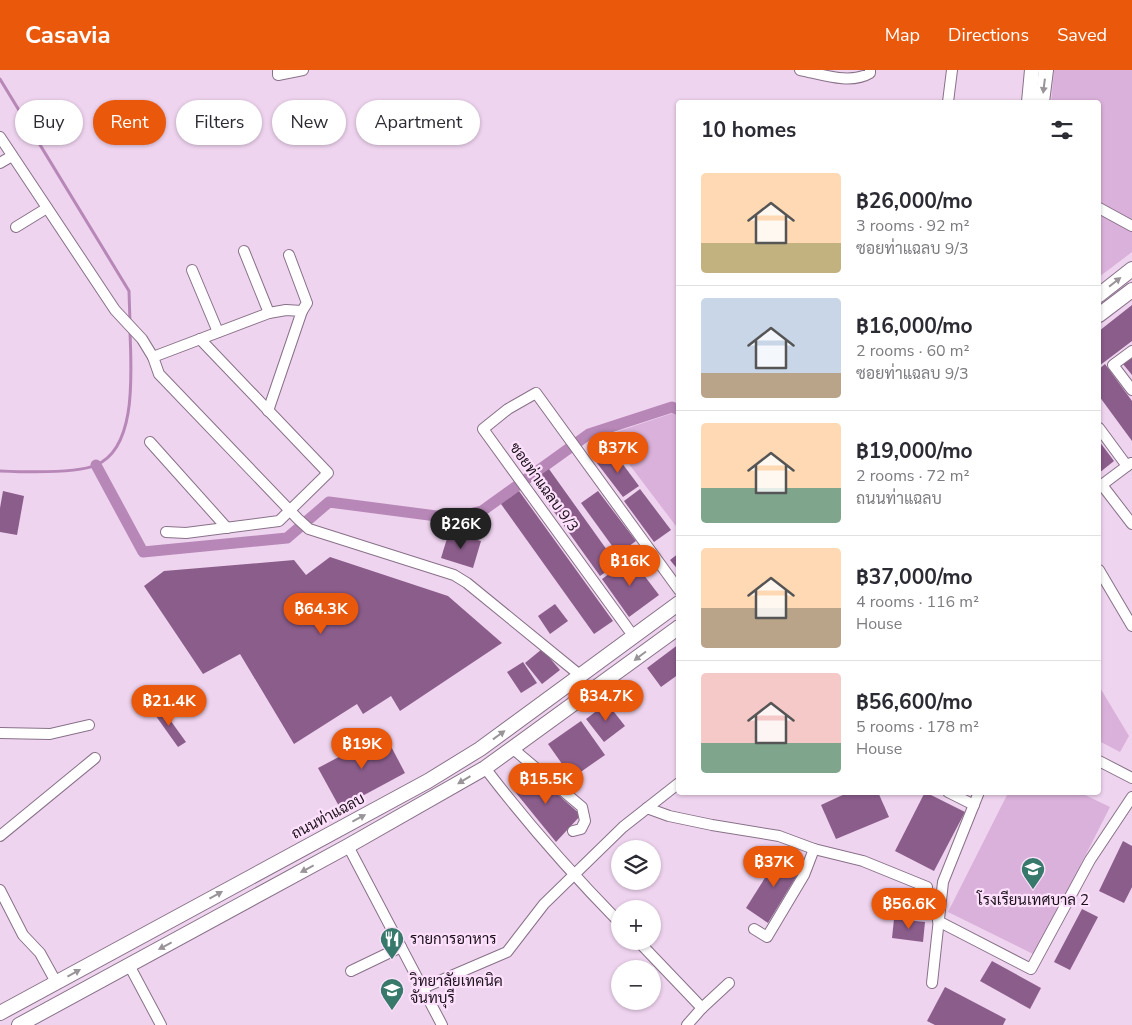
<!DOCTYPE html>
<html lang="en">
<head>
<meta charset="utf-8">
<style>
  body { margin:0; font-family:"Nunito Sans",Sarabun,sans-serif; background:#f2f2f3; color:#2b2b33; height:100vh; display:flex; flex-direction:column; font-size:19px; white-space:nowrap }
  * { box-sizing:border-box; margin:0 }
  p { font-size:16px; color:#7c7c81 }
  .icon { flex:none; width:28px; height:28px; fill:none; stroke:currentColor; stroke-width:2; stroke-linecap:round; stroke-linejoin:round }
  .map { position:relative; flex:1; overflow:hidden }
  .sheet { position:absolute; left:676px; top:30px; width:425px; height:695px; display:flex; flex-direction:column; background:#fff; border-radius:5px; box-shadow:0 1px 4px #0004 }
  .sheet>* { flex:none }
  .banner { position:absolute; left:15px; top:30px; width:475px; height:45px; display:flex; gap:10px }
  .fabs { position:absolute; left:611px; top:770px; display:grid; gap:10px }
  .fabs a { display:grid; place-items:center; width:50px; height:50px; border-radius:50%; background:#fff; box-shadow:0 1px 4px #0004; font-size:25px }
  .price { position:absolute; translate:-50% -42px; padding:0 11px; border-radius:18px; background:#ea580c; color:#fff; font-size:16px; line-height:32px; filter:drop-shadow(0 1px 2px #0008) }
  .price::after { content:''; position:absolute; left:50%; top:30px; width:15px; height:11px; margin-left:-8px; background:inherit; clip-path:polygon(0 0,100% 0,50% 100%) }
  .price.on { background:#222; color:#fff }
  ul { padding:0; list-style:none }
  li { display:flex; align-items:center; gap:15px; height:125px; padding:0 25px }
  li+li { border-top:1px solid #e1e1e2 }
  li span { display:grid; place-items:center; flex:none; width:140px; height:100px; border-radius:5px; color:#555 }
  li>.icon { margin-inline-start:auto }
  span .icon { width:60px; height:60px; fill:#fffc; stroke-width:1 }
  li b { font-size:21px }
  h2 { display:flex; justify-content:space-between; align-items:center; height:60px; padding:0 25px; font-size:21px }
  .tag { padding:0 18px; border-radius:22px; background:#fff; box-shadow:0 1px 4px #0004; font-size:18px; line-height:45px }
  .tag.on { background:#ea580c; color:#fff }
  header { display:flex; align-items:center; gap:30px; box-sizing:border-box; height:70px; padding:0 25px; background:#ea580c; color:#fff }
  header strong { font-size:24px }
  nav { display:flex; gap:28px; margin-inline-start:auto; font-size:18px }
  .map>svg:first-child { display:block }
  .green { fill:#dab1da }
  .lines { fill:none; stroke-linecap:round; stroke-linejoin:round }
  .stream { stroke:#b787b7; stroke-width:3 }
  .canal { stroke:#b787b7; stroke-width:11 }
  .building { fill:#8b5d8b }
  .minor-casing { stroke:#897189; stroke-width:12 }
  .major-casing { stroke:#897189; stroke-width:16 }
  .minor { stroke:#fff; stroke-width:10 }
  .major { stroke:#fff; stroke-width:14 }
  .oneway { fill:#989498 }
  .labels { text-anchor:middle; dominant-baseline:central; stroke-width:4.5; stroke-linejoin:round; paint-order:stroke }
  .street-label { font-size:15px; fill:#1b111b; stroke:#fde1fc }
  .poi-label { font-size:15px; fill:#1b111b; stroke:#fde1fc; text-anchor:start }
</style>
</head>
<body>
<header>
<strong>Casavia</strong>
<nav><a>Map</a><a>Directions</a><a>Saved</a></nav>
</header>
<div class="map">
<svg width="1132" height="955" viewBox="0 0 1132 955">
  <rect width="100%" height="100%" fill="#efd4ef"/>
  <g class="green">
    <path d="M1054,0H1132V182L1099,207V32H1051Z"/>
    <path d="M673,343L679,346V460L607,365Z"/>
    <path d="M1099,616L1129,666L1120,682L1099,671Z"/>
    <path d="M1008,723H1081L1110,737L1035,885L948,842Z"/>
  </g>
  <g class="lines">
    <g class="stream">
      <path d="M0,9L129,221L130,253"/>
      <path d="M0,401C23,402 76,404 96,395C138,378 131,299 130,261"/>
    </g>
    <path class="canal" d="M96,395L143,482L287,468L329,432L452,448L482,441L589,364L672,337L679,340"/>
  </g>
  <g class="building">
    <path d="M1132,235V271L1099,296V261Z"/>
    <path d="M1132,287V305L1123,294Z"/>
    <path d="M1105,294L1132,331V371L1099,326V299Z"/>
    <path d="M1099,371L1114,391L1099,403Z"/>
    <path d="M613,381L639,416L623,427L597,393Z"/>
    <path d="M549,399L617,494L600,506L532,411Z"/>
    <path d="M640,419L671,460L654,472L624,431Z"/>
    <path d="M3,421L24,426L17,465L0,462V438Z"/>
    <path d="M519,421L613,551L594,564L501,434Z"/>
    <path d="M598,421L636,471L618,484L581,433Z"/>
    <path d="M449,462L481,471L473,498L441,488Z"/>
    <path d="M679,483V501L670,490Z"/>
    <path d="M330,487L448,526L502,573L400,641L391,626L363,644L357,634L294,674L240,584L203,604L144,516L164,501L294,490L306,505Z"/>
    <path d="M631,488L659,525L629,547L602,509Z"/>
    <path d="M555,534L568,551L550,564L538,546Z"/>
    <path d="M679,574V604L661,617L647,598Z"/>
    <path d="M542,579L560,600L542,614L525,593Z"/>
    <path d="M523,592L537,613L521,623L507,602Z"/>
    <path d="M630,611L641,629L623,640L612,622Z"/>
    <path d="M607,633L625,656L604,672L586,649Z"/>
    <path d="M160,636L186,672L178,677L153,642Z"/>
    <path d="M581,651L605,685L572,708L548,674Z"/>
    <path d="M384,663L405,703L340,738L318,698Z"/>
    <path d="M530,700L581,745L556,772L512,718Z"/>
    <path d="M849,722H878L889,747L836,769L821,735Z"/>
    <path d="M925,722L965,742L934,801L895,781Z"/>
    <path d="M1123,771L1132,776V817L1124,833L1099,821Z"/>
    <path d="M780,784L802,797L768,853L746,838Z"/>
    <path d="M898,818L930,823L926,847L895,842Z"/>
    <path d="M1082,839L1098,847L1070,900L1054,892Z"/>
    <path d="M894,849L925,852L923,872L892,868Z"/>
    <path d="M992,891L1041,918L1030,939L980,911Z"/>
    <path d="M945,917L1006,949L1003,955H935L927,951Z"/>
  </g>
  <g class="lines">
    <g class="minor-casing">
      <g id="minor">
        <path d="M278,0V5L303,0"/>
        <path d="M800,0C821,4 850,15 870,3V0"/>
        <path d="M948,32L952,0"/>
        <path d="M0,67L115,240L142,269L153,287L159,304L298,449L309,459L454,505L467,513L581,606"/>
        <path d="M0,93L12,86"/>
        <path d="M1099,138L1132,156"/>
        <path d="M16,157L47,138"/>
        <path d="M244,181L269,243"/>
        <path d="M289,185L307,233L302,241"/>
        <path d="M192,200L218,262"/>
        <path d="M1132,281L1113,295L1132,320"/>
        <path d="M153,287L269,243L286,240L302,241L268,341"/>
        <path d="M1099,358L1127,396"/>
        <path d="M150,372L227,458"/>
        <path d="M1102,415L1132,454"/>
        <path d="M1099,417L1131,393"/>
        <path d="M166,462L186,463L279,451L328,403L200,269"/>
        <path d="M1099,500L1132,556"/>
        <path d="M634,567L483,359L508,339L536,323L679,520"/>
        <path d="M0,663L50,664L89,655"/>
        <path d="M512,678L582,737L585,751L581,759L573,761"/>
        <path d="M1099,691L1132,708"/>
        <path d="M485,698C527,753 572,804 620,853"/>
        <path d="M948,722L974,735"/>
        <path d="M647,738L669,746L712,755L779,766L814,779L863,791L927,817"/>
        <path d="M0,766L95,688"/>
        <path d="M348,776L442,955"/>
        <path d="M0,820L23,865L40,883L56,912"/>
        <path d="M938,851L1031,899L1090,790L1132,727"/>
        <path d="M754,859L767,867L804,805L814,779"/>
        <path d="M638,871L702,938L687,955"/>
        <path d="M129,895L161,955"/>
        <path d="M351,901L401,877"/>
        <path d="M932,913L943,812L979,722"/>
        <path d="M423,918L507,882L544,834L623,757L679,713"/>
        <path d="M702,938L729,913"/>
      </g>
    </g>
    <g class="major-casing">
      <g id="major">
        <path d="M1029,32L1032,0"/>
        <path d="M1042,32L1046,0"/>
        <path d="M1099,225L1132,199"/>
        <path d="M1099,245L1132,220"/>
        <path d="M0,943L428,711L480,679L679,533"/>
        <path d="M19,955L348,776L485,698L679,557"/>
      </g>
    </g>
    <use href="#minor" class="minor"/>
    <use href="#major" class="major"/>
  </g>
  <defs><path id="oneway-solid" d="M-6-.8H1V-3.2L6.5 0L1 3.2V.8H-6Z" transform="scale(1.25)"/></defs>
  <g class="oneway">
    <use href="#oneway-solid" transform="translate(1044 16) rotate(97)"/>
    <use href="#oneway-solid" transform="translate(1115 212) rotate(-38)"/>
    <use href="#oneway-solid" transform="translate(640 586) rotate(143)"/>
    <use href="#oneway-solid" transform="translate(499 665) rotate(-36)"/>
    <use href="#oneway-solid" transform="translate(464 710) rotate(149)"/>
    <use href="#oneway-solid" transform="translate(359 748) rotate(-28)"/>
    <use href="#oneway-solid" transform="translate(307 799) rotate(152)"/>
    <use href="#oneway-solid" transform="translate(216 825) rotate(-29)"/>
    <use href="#oneway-solid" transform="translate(165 876) rotate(152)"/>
    <use href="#oneway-solid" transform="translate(74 903) rotate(-29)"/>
  </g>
  <defs>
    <g id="school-pin" transform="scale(1.25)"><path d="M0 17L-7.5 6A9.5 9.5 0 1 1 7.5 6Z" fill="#377a6b" stroke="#fde1fc"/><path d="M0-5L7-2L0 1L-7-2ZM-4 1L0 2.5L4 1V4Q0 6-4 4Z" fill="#fff"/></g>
    <g id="restaurant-pin" transform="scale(1.25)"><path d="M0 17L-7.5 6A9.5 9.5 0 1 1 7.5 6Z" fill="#377a6b" stroke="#fde1fc"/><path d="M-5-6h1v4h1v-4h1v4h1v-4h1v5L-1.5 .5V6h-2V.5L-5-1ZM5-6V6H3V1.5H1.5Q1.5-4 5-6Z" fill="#fff"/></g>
    <g id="university-pin" transform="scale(1.25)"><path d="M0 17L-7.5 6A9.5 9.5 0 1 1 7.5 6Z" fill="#377a6b" stroke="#fde1fc"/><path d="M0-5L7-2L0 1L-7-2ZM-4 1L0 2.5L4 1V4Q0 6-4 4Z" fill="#fff"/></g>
  </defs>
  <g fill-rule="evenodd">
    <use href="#school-pin" x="1033" y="799"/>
    <use href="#restaurant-pin" x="392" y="869"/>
    <use href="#university-pin" x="392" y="920"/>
  </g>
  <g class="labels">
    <g class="street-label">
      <text transform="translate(544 417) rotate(54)">ซอยท่าแฉลบ 9/3</text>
      <text transform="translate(328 746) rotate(-28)">ถนนท่าแฉลบ</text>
    </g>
    <g class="poi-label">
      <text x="1033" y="830" text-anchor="middle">โรงเรียนเทศบาล 2</text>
      <text x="410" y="869">รายการอาหาร</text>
      <text x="410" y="911">วิทยาลัยเทคนิค<tspan x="410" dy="17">จันทบุรี</tspan></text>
    </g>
  </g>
</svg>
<div class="fabs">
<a><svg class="icon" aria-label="layers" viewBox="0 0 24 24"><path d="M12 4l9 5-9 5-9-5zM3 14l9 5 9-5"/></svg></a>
<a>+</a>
<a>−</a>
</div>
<b class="price" style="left:618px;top:404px">฿37K</b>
<b class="price on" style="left:461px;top:480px">฿26K</b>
<b class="price" style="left:630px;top:517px">฿16K</b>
<b class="price" style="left:321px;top:565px">฿64.3K</b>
<b class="price" style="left:606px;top:652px">฿34.7K</b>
<b class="price" style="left:169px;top:657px">฿21.4K</b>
<b class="price" style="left:362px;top:700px">฿19K</b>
<b class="price" style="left:546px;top:735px">฿15.5K</b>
<b class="price" style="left:774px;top:818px">฿37K</b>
<b class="price" style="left:909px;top:860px">฿56.6K</b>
<div class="banner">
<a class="tag">Buy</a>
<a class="tag on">Rent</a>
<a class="tag">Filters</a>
<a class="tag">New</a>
<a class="tag">Apartment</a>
</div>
<section class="sheet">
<h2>10 homes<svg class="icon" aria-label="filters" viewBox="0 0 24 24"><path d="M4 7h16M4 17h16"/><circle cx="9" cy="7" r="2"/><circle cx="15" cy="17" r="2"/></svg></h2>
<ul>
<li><span style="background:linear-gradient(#ffd9b3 70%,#c2b280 0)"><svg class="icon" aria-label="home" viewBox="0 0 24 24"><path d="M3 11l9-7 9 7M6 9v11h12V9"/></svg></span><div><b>฿26,000/mo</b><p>3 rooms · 92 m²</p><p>ซอยท่าแฉลบ 9/3</p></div></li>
<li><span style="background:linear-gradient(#c9d6e8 75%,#b9a48a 0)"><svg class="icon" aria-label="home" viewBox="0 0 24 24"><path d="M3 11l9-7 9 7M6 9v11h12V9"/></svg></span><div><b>฿16,000/mo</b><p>2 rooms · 60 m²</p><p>ซอยท่าแฉลบ 9/3</p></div></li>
<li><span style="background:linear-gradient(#ffd9b3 65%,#7fa58c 0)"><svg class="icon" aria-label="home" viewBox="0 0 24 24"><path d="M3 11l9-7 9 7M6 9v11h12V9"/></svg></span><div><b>฿19,000/mo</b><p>2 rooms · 72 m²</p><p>ถนนท่าแฉลบ</p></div></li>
<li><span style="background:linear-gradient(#ffd9b3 60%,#b9a48a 0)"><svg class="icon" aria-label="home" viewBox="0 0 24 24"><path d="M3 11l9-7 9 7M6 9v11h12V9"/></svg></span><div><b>฿37,000/mo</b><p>4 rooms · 116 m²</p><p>House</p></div></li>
<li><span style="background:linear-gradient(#f6c9c9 70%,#7fa58c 0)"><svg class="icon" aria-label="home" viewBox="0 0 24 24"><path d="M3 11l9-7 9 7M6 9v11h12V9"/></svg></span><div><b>฿56,600/mo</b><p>5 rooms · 178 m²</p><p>House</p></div></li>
</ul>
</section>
</div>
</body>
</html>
